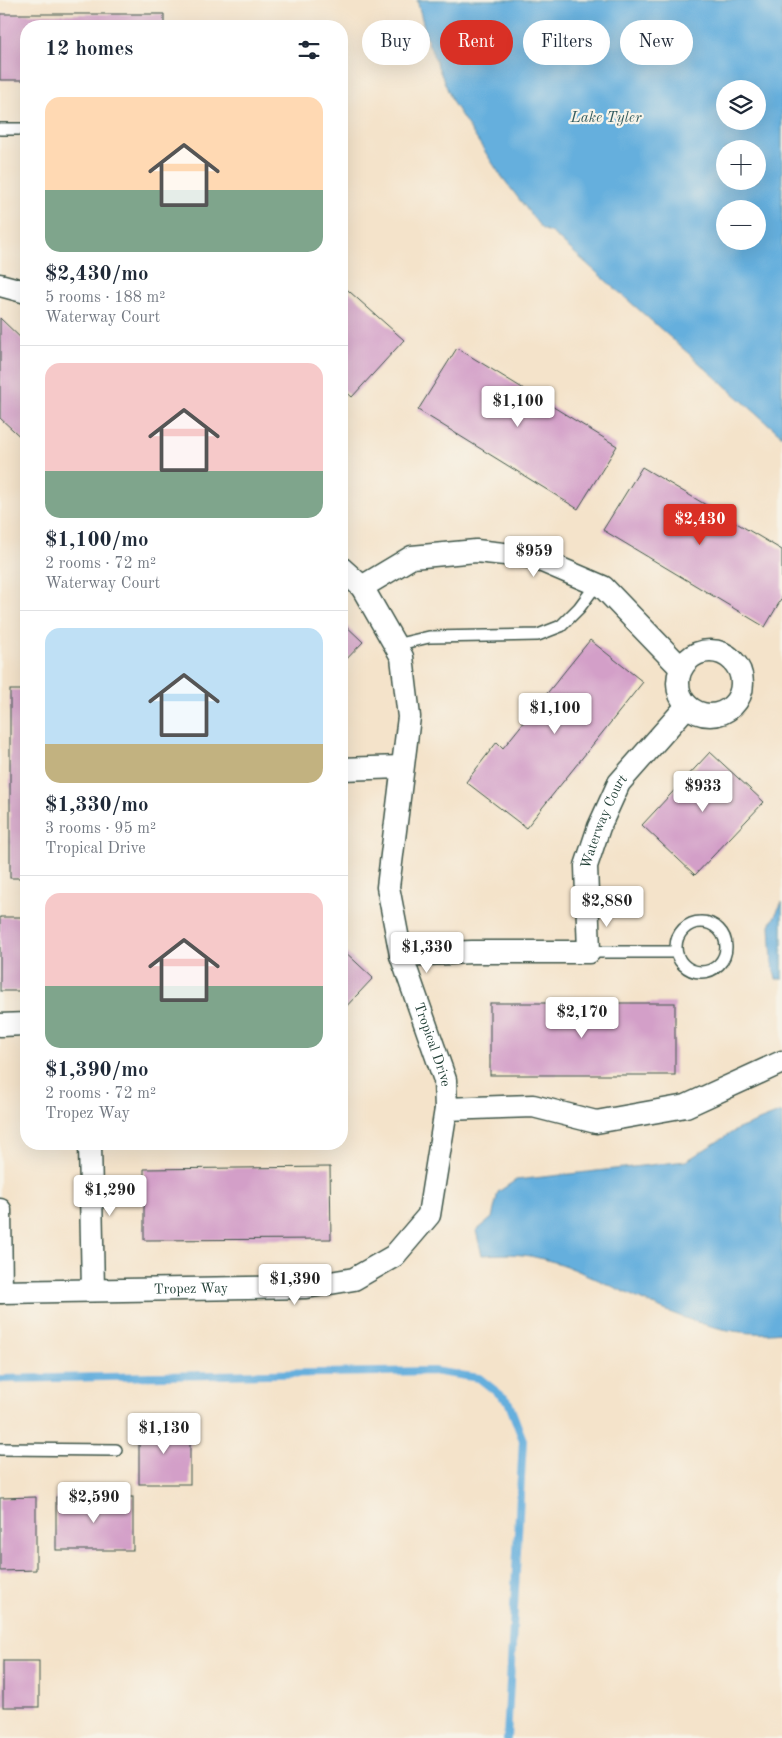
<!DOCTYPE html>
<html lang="en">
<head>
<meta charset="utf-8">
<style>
  body { margin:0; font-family:"Old Standard TT",serif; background:#f6f6f7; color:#1f2937; height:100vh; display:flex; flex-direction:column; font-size:19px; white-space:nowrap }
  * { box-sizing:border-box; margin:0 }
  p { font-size:16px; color:#747a83 }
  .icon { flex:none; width:28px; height:28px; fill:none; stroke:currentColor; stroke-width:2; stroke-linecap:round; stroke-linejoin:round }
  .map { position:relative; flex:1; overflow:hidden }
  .panel { position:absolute; left:20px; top:20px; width:328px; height:1130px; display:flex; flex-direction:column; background:#fff; border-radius:20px; box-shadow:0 5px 20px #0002 }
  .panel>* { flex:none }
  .top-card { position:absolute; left:362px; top:20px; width:344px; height:45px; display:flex; gap:10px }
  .controls { position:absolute; left:716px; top:80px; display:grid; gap:10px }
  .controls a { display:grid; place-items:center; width:50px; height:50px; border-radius:50%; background:#fff; box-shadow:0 5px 20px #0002; font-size:25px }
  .price { position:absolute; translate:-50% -42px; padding:0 11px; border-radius:5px; background:#fff; color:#222; font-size:16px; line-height:32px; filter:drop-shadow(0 1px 2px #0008) }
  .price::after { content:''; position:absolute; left:50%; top:30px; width:15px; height:11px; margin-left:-8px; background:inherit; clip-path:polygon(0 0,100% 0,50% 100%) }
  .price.selected { background:#d93025; color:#fff }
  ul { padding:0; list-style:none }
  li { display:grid; align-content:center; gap:10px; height:265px; padding:0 25px }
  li+li { border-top:1px solid #e0e1e3 }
  li span { display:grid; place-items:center; height:155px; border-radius:15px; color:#555 }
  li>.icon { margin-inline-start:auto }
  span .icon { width:90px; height:90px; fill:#fffc; stroke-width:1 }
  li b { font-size:21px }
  h2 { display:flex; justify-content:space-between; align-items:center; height:60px; padding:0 25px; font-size:21px }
  .pill { padding:0 18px; border-radius:22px; background:#fff; box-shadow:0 5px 20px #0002; font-size:18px; line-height:45px }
  .pill.selected { background:#d93025; color:#fff }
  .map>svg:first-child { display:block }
  .water { fill:#65afdd; stroke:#427688; fill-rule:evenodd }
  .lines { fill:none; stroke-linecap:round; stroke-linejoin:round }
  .stream { stroke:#65afdd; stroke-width:8 }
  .building { fill:#d39fc8 }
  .service-casing { stroke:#3f564a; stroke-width:14 }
  .minor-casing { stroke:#3f564a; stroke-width:25 }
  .service { stroke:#fff; stroke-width:11 }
  .minor { stroke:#fff; stroke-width:22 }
  .labels { text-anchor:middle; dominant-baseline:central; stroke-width:4.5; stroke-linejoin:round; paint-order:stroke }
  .street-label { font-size:14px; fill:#1f3d34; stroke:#f7f3e8 }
  .water-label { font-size:15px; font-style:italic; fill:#305a5e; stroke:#f7f3e8 }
</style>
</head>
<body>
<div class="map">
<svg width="782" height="1738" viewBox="0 0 782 1738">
  <rect width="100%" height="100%" fill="#f7f3e8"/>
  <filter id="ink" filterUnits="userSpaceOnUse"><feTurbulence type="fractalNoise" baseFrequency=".02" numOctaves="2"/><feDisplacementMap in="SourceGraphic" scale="10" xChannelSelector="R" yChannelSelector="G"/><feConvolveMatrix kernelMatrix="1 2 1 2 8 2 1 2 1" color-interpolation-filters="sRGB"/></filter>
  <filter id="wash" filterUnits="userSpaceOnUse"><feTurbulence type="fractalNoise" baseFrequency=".0096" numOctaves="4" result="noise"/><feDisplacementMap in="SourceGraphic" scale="20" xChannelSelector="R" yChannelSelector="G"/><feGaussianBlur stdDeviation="1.12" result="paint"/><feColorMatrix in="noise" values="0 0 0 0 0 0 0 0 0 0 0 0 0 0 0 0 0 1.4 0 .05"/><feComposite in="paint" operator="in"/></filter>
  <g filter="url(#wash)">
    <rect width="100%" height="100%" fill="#f4e3ca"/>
    <g class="water">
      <path d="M417,0H782V436L552,233L542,229L499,173L453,103L428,42ZM725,89H758V121H725ZM725,149H758V181H725ZM725,209H758V241H725Z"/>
      <path d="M782,902V979H776L772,963L770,925Z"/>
      <path d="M779,1113H782V1332C720,1340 662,1309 607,1284C585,1274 563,1263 539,1258C520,1253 501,1254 482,1255L476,1231L492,1218L498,1192L516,1180L686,1161L736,1130Z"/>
    </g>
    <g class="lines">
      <path class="stream" d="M0,1379L433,1371L479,1378L508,1401L523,1440L507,1738"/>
    </g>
    <g id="blocks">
      <g class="building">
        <path d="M0,14H164V26H26V80H0Z"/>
        <path d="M341,284L404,340L352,397L341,387Z"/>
        <path d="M0,318L26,343V442L0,418Z"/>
        <path d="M457,348L617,446L578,509L418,410Z"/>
        <path d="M642,467L782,550V598L765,627L603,530Z"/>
        <path d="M341,621L363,642L341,665Z"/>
        <path d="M590,640L643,682L526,828L466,782L497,742L503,748Z"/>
        <rect x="10" y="690" width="16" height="188"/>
        <path d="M710,752L764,802L695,875L642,825Z"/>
        <rect x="0" y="917" width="26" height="74"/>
        <path d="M341,948L373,978L341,1012Z"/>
        <rect x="490" y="1003" width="185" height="72"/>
        <path d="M330,1167L331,1239L144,1240V1169Z"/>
        <rect x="139" y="1426" width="51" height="58"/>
        <path d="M36,1497V1570L0,1571V1498Z"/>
        <rect x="56" y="1497" width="77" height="53"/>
        <rect x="3" y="1661" width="36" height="46"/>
      </g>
    </g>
  </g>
  <g filter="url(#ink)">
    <use href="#blocks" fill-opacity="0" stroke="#3f564a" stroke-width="1"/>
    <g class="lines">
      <g class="service-casing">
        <g id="service">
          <path d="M0,129H26"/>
          <path d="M395,645L429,637L538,635L561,626L579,608L596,585"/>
          <circle cx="701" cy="947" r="25"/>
          <path d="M589,952H676"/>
          <path d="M0,1449L116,1450"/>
        </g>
      </g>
      <g class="minor-casing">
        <g id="minor">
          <path d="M0,285L26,292"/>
          <path id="s1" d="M341,568L362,587L402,657L409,717L388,887L401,955L445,1080L446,1109L533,1106L596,1122L686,1106L782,1062"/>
          <path d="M362,587L412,557L476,551L533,557L603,587L681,668"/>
          <circle cx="710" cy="683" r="32"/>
          <path d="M341,769L402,767"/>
          <path id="s2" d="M401,955L472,952H589L586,866L599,827L619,783L687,706"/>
          <path d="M0,1025L26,1024"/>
          <path d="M90,1144L93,1290"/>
          <path d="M0,1210L1,1292"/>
          <path id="s3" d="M0,1292L306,1287L354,1279L394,1256L429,1215L446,1109"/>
        </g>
      </g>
      <use href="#service" class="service"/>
      <use href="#minor" class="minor"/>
    </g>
  </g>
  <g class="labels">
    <g class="street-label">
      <text stroke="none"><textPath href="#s2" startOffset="322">Waterway Court</textPath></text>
      <text stroke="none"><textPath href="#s1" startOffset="505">Tropical Drive</textPath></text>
      <text stroke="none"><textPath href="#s3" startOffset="191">Tropez Way</textPath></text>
    </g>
    <g class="water-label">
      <text x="606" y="118">Lake Tyler</text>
    </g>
  </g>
</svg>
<div class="controls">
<a><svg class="icon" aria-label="layers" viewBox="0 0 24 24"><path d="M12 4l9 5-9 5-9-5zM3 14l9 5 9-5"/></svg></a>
<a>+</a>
<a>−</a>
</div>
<b class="price" style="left:518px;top:428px">$1,100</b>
<b class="price selected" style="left:700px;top:546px">$2,430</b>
<b class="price" style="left:534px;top:578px">$959</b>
<b class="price" style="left:555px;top:735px">$1,100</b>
<b class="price" style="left:703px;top:813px">$933</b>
<b class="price" style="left:607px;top:928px">$2,880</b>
<b class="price" style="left:427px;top:974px">$1,330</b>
<b class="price" style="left:582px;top:1039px">$2,170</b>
<b class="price" style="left:110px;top:1217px">$1,290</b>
<b class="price" style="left:295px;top:1306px">$1,390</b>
<b class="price" style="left:164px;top:1455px">$1,130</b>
<b class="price" style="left:94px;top:1524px">$2,590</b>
<div class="top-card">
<a class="pill">Buy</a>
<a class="pill selected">Rent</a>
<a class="pill">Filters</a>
<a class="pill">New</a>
</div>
<section class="panel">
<h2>12 homes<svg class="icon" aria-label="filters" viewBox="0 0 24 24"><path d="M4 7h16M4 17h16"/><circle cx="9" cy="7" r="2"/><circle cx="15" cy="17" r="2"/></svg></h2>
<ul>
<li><span style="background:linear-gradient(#ffd9b3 60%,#7fa58c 0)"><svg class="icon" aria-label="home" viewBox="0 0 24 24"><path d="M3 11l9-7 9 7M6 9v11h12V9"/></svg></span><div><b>$2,430/mo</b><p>5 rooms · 188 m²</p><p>Waterway Court</p></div></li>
<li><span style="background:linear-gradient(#f6c9c9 70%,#7fa58c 0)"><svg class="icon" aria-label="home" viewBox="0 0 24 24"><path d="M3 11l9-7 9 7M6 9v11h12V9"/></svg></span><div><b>$1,100/mo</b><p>2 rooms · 72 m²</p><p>Waterway Court</p></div></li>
<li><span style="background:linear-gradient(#bfe0f5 75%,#c2b280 0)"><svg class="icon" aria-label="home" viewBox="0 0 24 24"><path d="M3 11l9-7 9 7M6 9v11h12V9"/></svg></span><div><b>$1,330/mo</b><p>3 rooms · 95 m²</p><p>Tropical Drive</p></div></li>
<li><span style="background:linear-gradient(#f6c9c9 60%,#7fa58c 0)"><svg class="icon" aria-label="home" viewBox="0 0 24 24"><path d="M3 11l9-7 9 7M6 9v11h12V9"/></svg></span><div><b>$1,390/mo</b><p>2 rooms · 72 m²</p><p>Tropez Way</p></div></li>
</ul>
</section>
</div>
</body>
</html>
